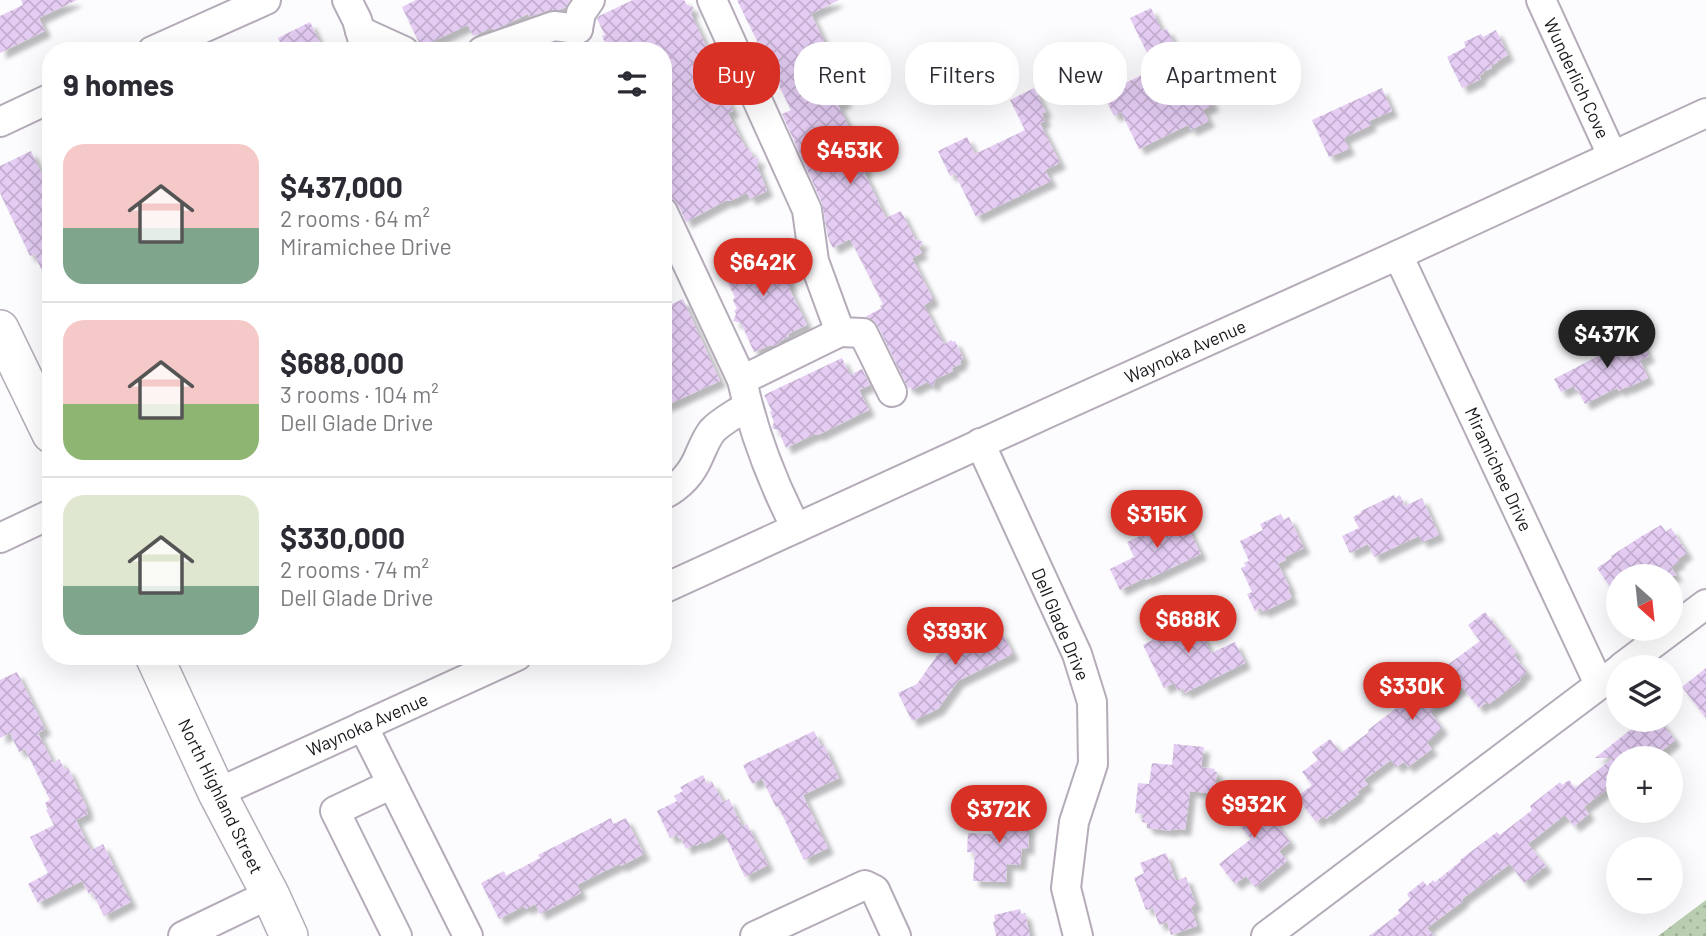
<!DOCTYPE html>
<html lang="en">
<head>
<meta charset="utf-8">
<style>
  body { margin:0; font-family:Barlow,sans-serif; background:#f2f2f3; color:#2b2b33; height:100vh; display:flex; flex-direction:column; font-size:26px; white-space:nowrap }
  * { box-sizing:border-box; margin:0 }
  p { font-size:23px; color:#7c7c81 }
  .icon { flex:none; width:38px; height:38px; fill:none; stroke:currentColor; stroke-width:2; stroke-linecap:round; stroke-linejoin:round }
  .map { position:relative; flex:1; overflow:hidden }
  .panel { position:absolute; left:42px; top:42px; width:630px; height:623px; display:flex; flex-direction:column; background:#fff; border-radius:28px; box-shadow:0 7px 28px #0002 }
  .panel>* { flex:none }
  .guide { position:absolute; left:693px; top:42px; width:665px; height:63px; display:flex; gap:14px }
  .needle { width:46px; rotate:153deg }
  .fabs { position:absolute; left:1606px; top:564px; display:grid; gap:14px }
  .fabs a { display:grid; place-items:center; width:77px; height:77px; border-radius:50%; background:#fff; box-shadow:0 7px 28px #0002; font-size:35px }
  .price { position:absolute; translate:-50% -60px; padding:0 16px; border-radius:24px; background:#d93025; color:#fff; font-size:23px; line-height:46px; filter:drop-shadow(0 2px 4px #0008) }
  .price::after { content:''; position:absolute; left:50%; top:42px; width:21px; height:16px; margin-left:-10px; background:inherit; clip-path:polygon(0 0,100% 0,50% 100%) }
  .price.current { background:#222; color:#fff }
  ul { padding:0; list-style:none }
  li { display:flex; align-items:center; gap:21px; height:175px; padding:0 21px }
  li+li { border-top:2px solid #e1e1e2 }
  li span { display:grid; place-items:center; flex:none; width:196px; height:140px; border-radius:21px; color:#555 }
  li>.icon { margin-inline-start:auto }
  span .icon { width:84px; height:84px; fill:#fffc; stroke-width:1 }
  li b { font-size:30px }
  h2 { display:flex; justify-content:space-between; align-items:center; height:84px; padding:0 21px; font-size:30px }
  .pill { padding:0 24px; border-radius:28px; background:#fff; box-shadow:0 7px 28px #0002; font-size:24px; line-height:63px }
  .pill.current { background:#d93025; color:#fff }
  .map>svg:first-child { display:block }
  .grass { fill:url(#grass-dots) }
  .building { fill:url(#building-cross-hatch); filter:url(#shadow) }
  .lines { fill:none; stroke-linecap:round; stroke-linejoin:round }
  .minor-casing { stroke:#b4acb9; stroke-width:32 }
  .major-casing { stroke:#b4acb9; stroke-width:40 }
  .minor { stroke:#fff; stroke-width:28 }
  .major { stroke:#fff; stroke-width:37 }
  .labels { text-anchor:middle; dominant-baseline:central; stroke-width:5; stroke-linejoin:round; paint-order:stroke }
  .street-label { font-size:18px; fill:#1a171c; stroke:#fff }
</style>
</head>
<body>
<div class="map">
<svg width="1706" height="936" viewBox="0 0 1706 936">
  <defs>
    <pattern id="grass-dots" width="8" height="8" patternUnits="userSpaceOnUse" patternTransform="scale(1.75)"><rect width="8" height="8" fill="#bacfb1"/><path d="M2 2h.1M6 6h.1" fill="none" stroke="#9fb198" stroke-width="1.8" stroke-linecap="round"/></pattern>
    <pattern id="building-cross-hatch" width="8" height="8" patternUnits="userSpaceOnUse" patternTransform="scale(1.75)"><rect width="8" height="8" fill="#e4ccf3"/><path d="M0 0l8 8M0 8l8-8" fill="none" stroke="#c3aed0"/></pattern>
    <filter id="shadow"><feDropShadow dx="6" dy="6" stdDeviation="2" flood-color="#0004"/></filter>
  </defs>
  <rect width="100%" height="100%" fill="#fcfbfe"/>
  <path class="grass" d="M1706,900V936H1658Z"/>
  <g class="building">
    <path d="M21,0H77L39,18L45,31L0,53V16L23,5Z"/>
    <path d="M416,0H570L566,7L559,10H549L529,17L528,14L496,29L493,30L492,28L473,36L468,25L421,47L402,7Z"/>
    <path d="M633,0H684L687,5L693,7L691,14L708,50L719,73L724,75L723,83L727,92L724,93L733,111L728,113L746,149L748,147L753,157L759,159L757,165L767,191L750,199L747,193L730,201H725L686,222L678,204L673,199L666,196L669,189L663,178V51H609L602,36L605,35L597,19L599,16Z"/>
    <path d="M737,0H839L811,14L824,41L822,42L835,70L832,71L846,101L838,105L855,139L854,142L867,170L864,172L886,218L901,211L915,239L923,242L919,248L922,253L912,258L932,297V301L924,305L944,344L952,340V342L955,341L963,358L960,362L961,364L952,368L953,371L936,379L933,386L927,382L912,390L911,387L908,388L878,326L873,320L865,317L882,308L880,306L883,304L850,239L833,248L828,238L822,203L782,114L791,110Z"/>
    <path d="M1151,8L1162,31L1167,29L1177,49L1167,54L1182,85L1199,77L1213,105L1203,110L1209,121L1191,130L1188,125L1139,149L1121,112L1114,116L1103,94L1150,71L1148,67L1153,65L1130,18Z"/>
    <path d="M310,22L324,51H284L278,38Z"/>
    <path d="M1496,30L1508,55L1498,61V62L1491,66L1492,68L1483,72L1484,73L1479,76L1481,79L1462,88L1447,57L1466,47L1464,42L1481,34L1483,37Z"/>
    <path d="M1034,88L1046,112L1042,113L1045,121L1040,123L1060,163L1045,170L1051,181L976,217L955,174L950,176L938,151L967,137L975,154L1025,130L1010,100Z"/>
    <path d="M1382,88L1392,111L1369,121L1371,125L1344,138L1349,149L1329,157L1312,120Z"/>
    <path d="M31,151L45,180L51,178V289L34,254L30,256L0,193V166Z"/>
    <path d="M753,245L758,255L774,247L786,269L784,270L790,283L791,287L789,288L807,325L788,334L789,336L780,341L779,343L774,346L771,345L754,352L741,323L733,321L736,314L734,311L737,309L733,300L735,297L721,269L737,261L734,254Z"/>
    <path d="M683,299L720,381L663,407V308Z"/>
    <path d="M1623,334L1628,345L1640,339L1649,356L1640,361L1648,378L1627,388L1626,387L1619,391L1617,388L1585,404L1578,390L1576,391L1574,386L1561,392L1554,379L1602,354L1599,347Z"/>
    <path d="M842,358L850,375L862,369L870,385L859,390L869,410L818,435L815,434L786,448L778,430L772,428L774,422L770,412L772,411L764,395Z"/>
    <path d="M1394,495L1395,498L1400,495L1405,506L1422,498L1439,535L1422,542L1419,536L1374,557L1368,544L1350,553L1342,536L1359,528L1353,517L1361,513V511Z"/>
    <path d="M1179,510L1201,554L1146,580L1145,578L1120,590L1110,569L1134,557L1127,542L1142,535L1141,532L1150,528L1146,519L1160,512L1163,518Z"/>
    <path d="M1281,514L1284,520L1289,517L1304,548L1285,557L1286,560L1278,564L1290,588L1288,589L1292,598L1263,612L1261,608L1255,611L1247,594L1252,592L1241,568L1246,566L1244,563L1249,561L1240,541L1263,530L1260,524Z"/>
    <path d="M1661,525L1666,532L1671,528L1687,553L1678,559L1679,562L1671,567L1677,576H1619V600L1597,568L1612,558L1611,556L1642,536Z"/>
    <path d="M1191,612L1211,653L1235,642L1245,663L1185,693L1183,688L1178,691L1174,683L1164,688L1143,645L1153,640L1150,632Z"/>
    <path d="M1485,612L1517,653L1514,655L1527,672L1520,678L1521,680L1489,704L1487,702L1479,708L1462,687L1430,712L1442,728L1427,743L1432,749L1408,767L1404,762L1396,767L1391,760L1364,780L1368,784L1357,792L1359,794L1326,819L1324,816L1316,822L1297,797L1312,785L1302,772L1318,760L1312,752L1330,739L1341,753L1369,732L1368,730L1413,695L1411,692L1480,641L1468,625Z"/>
    <path d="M989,618L997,633L1001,631L1013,654L958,681L938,709L912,721L898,693L917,684L943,647L937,643Z"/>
    <path d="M1706,668V718L1682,687Z"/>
    <path d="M17,672L45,729L38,733L53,763L59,759L65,770L68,768L87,808L86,810L88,814L76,820L91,850L103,844L131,902L104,916L92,892L89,894L82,881L38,903L28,884L48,873L30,837L54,825L46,810L48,809L45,803L50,800L25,749L19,752L10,733L0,738V680Z"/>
    <path d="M1644,719H1659L1675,740L1653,758H1619V780L1584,807L1589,814L1574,826L1565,815L1528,844L1546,866L1524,883L1510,864L1462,899L1463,901L1427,928L1434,936H1369L1400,913L1398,910L1410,899L1407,894L1423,881L1427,886L1433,880L1435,882L1461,861L1460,860L1497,832L1500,835L1532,810L1530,806L1560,782L1562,785L1569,780L1575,788L1613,758H1595Z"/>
    <path d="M814,731L821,746L824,745L839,778L803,795L828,848L804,860L778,806L776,807L762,779L752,784L743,765Z"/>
    <path d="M1174,744L1204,747L1201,767L1215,769L1214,771L1217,772L1214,794L1190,791L1185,830L1172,829V831L1147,828V823L1142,822L1143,814L1135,813L1138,783L1149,784L1152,763L1172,765Z"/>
    <path d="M703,775L707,784L712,782L723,802L729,799L742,826L747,824L768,865L745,877L724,833L703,844L702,842L696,846L695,844L686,849L681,838L679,839L677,835L670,838L657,811L677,801L674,796L683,791L680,787Z"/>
    <path d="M1243,785L1256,801L1258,799L1290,842L1279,851L1287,861L1255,887L1246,876L1235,884L1219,864L1251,839L1222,802Z"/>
    <path d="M993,807L1023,808L1024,826H1029L1028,849L1022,848L1020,865L1007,864L1006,882L973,881L975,853L967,852L968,833L992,834Z"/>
    <path d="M611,818L613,824L626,818L644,854L621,866L619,864L577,885L581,893L540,914L535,904L526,909L524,906L499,919L481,883L504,871L506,876L540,858L538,855Z"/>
    <path d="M1166,853L1176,881L1186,877L1196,905L1191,907L1197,926L1171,935L1167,922L1159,925L1153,908L1146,910L1134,878L1144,873L1140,863Z"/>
    <path d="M1020,909L1021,914L1025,913L1030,936H996L993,922L995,921L994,915Z"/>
  </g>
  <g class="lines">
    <g class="minor-casing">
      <g id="minor">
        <path d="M347,0L357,20L366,51"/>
        <path d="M712,0L807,210L814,261L840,332L863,333L892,392"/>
        <path d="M1541,0L1612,155"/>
        <path d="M578,29L581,13L590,0"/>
        <path d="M360,31L404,51"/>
        <path d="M152,51L266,0"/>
        <path d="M482,51L554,26L578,29"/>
        <path d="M0,122L51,98"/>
        <path d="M663,212L742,380"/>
        <path d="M1398,255L1599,684"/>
        <path d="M980,443L1077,654L1092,702L1093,764L1074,822L1066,888L1078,936"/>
        <path d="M663,495C681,486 692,473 699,456C703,447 706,439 712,431C721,421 736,414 747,406"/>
        <path d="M796,528C772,481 753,432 742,380L840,332"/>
        <path d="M0,538L51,514"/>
        <path d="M663,589L1050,412L1398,255L1706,113"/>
        <path d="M1622,667L1706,604"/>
        <path d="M363,726L468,936"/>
        <path d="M392,784L335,811L397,936"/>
        <path d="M217,793L517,656"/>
        <path d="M183,936L270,894"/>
        <path d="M755,936L865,885L875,890L896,936"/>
        <path d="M1266,936L1619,670"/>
      </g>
    </g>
    <g class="major-casing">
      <g id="major">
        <path d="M0,329L51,434"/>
        <path d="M154,656L217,793L270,894L289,936"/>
      </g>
    </g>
    <use href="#minor" class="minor"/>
    <use href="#major" class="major"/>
  </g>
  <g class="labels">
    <g class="street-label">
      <text transform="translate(1577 78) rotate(65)">Wunderlich Cove</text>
      <text transform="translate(1185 351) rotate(-24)">Waynoka Avenue</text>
      <text transform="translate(1499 469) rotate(65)">Miramichee Drive</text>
      <text transform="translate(1061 624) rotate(67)">Dell Glade Drive</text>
      <text transform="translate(367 724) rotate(-24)">Waynoka Avenue</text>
      <text transform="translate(221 796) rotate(64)">North Highland Street</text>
    </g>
  </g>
</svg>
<div class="fabs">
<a><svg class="needle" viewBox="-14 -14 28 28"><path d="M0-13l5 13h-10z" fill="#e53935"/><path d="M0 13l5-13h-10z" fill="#7c7c81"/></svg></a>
<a><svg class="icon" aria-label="layers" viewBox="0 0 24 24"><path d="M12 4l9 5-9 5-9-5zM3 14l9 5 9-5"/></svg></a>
<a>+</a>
<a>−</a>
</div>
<b class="price" style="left:850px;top:186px">$453K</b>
<b class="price" style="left:763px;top:298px">$642K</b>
<b class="price current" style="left:1607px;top:370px">$437K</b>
<b class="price" style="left:1157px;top:550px">$315K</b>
<b class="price" style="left:1188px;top:655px">$688K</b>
<b class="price" style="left:955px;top:667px">$393K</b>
<b class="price" style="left:1412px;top:722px">$330K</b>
<b class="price" style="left:1254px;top:840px">$932K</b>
<b class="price" style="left:999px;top:845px">$372K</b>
<div class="guide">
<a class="pill current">Buy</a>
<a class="pill">Rent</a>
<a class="pill">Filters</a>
<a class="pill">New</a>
<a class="pill">Apartment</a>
</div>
<section class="panel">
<h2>9 homes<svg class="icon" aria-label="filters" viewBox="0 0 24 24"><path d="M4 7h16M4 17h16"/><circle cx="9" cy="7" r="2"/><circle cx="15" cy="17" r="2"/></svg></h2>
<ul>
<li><span style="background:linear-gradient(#f6c9c9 60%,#7fa58c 0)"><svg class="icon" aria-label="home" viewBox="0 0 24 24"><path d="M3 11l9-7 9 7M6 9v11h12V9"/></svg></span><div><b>$437,000</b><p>2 rooms · 64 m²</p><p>Miramichee Drive</p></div></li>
<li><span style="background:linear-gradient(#f6c9c9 60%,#8fb573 0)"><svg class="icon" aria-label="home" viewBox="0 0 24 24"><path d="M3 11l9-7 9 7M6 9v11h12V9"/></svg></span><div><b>$688,000</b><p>3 rooms · 104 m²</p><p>Dell Glade Drive</p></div></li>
<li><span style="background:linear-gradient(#dfe7d0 65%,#7fa58c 0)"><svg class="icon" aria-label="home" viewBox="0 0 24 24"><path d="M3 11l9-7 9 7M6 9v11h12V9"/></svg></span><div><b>$330,000</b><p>2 rooms · 74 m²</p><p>Dell Glade Drive</p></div></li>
</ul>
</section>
</div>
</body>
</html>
